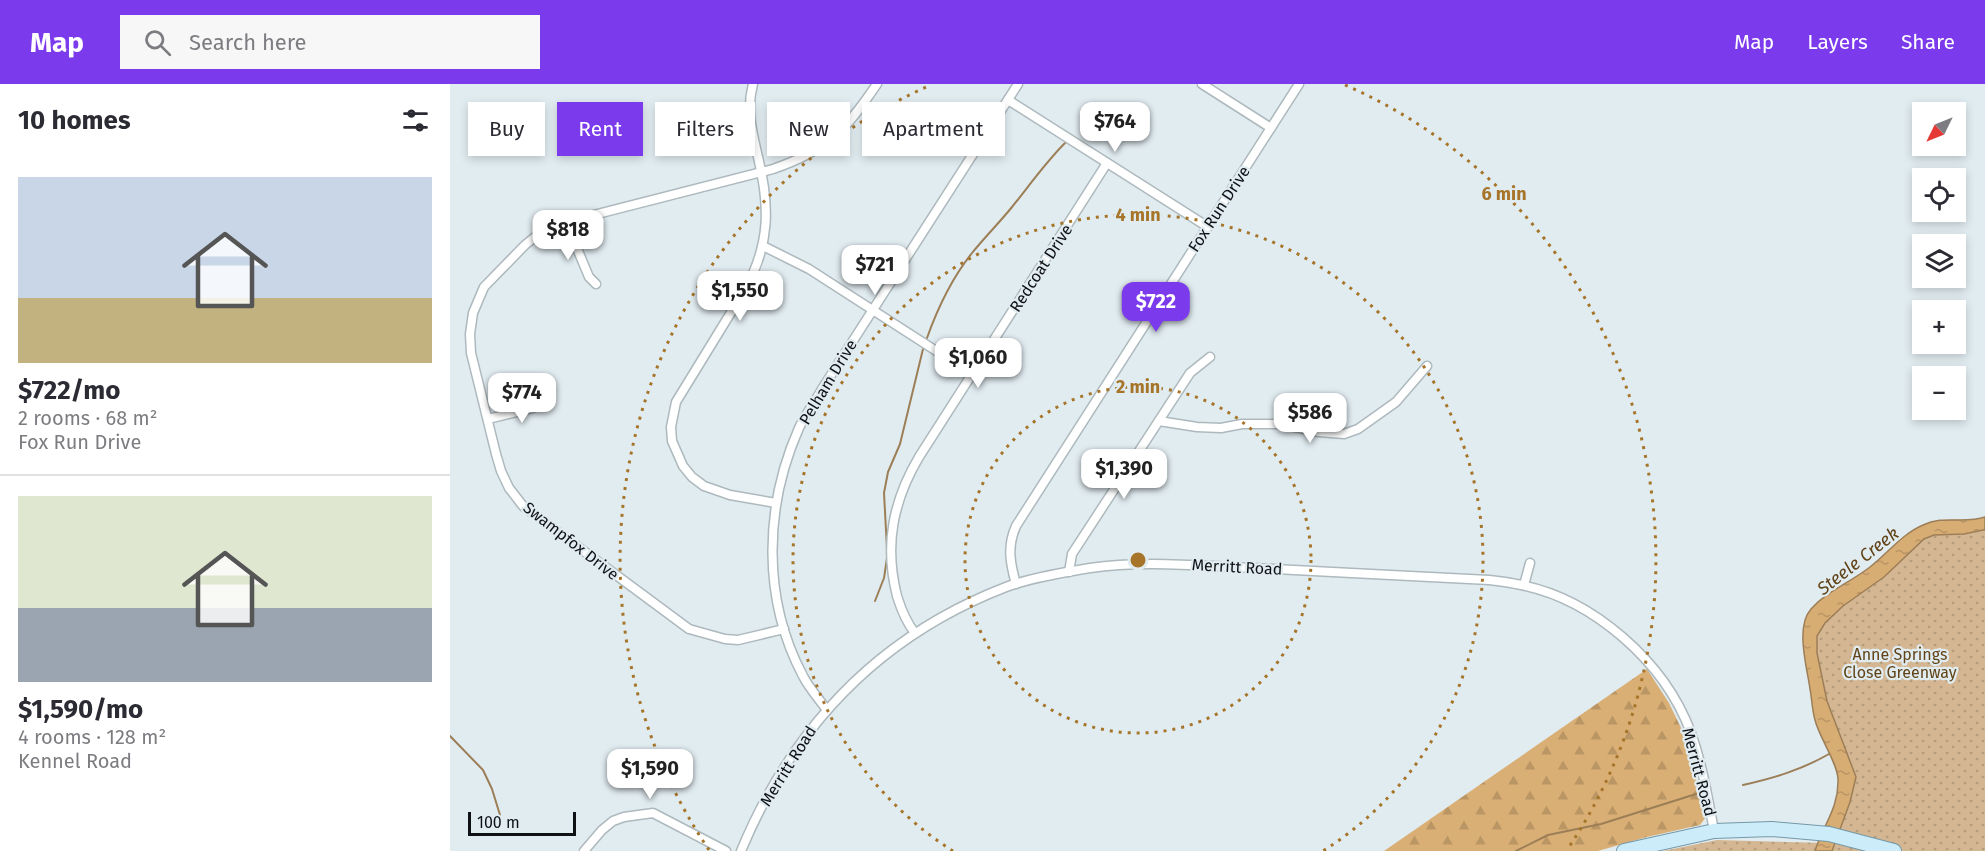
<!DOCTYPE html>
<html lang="en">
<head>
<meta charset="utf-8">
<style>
  body { margin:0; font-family:"Fira Sans",sans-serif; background:#f7f7f7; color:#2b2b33; height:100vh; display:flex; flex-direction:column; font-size:22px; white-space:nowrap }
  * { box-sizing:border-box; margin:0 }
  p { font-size:20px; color:#7c7c81 }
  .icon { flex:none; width:33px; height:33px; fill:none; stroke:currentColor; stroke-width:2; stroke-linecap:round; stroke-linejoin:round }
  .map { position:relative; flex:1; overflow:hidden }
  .side { display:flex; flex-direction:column; background:#fff; width:450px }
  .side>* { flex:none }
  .guide { position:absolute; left:18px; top:18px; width:570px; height:54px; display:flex; gap:12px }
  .needle { width:39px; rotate:227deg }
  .buttons { position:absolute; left:1462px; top:18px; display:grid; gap:12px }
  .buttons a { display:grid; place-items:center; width:54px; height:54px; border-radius:0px; background:#fff; box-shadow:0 3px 9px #0003; font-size:30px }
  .scale { position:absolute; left:18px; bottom:15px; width:108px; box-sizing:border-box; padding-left:6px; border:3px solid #0f1214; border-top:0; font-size:16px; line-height:21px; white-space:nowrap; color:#0f1214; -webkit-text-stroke:4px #e1ecf1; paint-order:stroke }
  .price { position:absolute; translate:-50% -51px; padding:0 14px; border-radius:12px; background:#fff; color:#222; font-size:20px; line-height:39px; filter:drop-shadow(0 2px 3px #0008) }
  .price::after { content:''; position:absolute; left:50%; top:36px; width:18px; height:14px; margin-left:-9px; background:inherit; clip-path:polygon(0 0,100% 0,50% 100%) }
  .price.active { background:#7c3aed; color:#fff }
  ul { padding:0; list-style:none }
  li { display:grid; align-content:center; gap:12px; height:318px; padding:0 18px }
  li+li { border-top:2px solid #e1e1e2 }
  li span { display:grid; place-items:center; height:186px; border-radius:0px; color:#555 }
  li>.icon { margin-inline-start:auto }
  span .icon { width:108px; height:108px; fill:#fffc; stroke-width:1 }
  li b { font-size:26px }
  h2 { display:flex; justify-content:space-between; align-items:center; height:72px; padding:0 18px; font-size:26px }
  .pill { padding:0 21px; border-radius:0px; background:#fff; box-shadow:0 3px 9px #0003; font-size:21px; line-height:54px }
  .pill.active { background:#7c3aed; color:#fff }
  header { display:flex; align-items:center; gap:36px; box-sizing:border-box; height:84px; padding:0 30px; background:#7c3aed; color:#fff }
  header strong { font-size:28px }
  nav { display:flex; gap:33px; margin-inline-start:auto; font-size:21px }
  .search { width:420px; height:54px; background:#f7f7f7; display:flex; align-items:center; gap:15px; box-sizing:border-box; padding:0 21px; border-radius:0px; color:#7c7c81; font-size:22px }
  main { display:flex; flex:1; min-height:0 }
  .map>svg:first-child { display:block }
  .forest { fill:url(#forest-firs) }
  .park { fill:url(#park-dots) }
  .water { fill:url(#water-ripples); stroke:#9c7e57; stroke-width:1.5 }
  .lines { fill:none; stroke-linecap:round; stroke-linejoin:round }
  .stream { stroke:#9c7e57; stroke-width:2 }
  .minor-casing { stroke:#adb9bd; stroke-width:11 }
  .primary-casing { stroke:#7498a7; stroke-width:16 }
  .minor { stroke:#fff; stroke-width:8 }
  .primary { stroke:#cdecfa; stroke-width:14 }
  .ring { fill:none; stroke:#a6752a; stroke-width:3; stroke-dasharray:3 6 }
  .labels { text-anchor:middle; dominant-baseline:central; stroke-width:4.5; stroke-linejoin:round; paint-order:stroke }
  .street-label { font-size:16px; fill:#0f1214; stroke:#e1ecf1 }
  .park-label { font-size:16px; fill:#614317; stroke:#e1ecf1 }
  .water-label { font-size:18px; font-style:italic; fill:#614317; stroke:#e1ecf1 }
  .centre { fill:#a6752a; stroke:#e1ecf1; stroke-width:3 }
  .ring-label { font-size:18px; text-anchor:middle; font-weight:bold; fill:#a6752a; stroke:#e1ecf1; stroke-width:4.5; stroke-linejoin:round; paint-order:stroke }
</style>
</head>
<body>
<header>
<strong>Map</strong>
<div class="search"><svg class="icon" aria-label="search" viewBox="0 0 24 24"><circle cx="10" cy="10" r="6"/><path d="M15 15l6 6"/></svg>Search here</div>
<nav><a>Map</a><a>Layers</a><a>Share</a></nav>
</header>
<main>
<section class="side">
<h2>10 homes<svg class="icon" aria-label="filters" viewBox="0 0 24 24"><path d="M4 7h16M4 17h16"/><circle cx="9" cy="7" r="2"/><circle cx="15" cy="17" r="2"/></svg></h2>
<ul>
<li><span style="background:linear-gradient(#c9d6e8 65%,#c2b280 0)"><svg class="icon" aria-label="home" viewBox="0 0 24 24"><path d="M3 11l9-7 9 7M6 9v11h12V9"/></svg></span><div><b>$722/mo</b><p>2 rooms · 68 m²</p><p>Fox Run Drive</p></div></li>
<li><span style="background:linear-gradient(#dfe7d0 60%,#9aa5b1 0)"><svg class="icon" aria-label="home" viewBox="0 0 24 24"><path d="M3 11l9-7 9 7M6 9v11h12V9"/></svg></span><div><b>$1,590/mo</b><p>4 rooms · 128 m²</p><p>Kennel Road</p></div></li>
</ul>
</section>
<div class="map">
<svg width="1535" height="767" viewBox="0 0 1535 767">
  <defs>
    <pattern id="forest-firs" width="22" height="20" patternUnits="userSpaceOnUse" patternTransform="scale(1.5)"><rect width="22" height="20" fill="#daaf75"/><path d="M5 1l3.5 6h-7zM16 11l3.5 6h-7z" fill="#ba9664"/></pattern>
    <pattern id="park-dots" width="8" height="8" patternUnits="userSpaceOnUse" patternTransform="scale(1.5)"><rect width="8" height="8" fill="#d4b792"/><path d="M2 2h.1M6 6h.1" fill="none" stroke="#b59c7d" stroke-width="1.8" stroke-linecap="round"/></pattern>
    <pattern id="water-ripples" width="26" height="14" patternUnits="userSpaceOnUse" patternTransform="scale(1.5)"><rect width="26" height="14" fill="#d8ad74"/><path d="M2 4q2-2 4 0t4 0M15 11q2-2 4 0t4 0" fill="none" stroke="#b89464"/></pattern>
  </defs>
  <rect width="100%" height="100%" fill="#e1ecf1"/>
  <path class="forest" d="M1197,585L1219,619L1234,650L1256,733L1250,741L1197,753L1148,767H934Z"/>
  <path class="park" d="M1535,439V767H1213L1267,756L1376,759L1391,725L1388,672L1361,548L1463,455Z"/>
  <path class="water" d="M1535,433V446H1533L1514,450L1484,451L1474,455L1434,493L1393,522L1375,539L1367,552V569L1377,617L1406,693L1400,718L1382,767H1365C1373,741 1389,724 1388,695C1388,680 1369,653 1365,636C1362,626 1362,615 1360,605C1357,583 1345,543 1361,525C1377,507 1401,498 1420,483C1438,469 1452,450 1473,441C1493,431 1515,440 1535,433Z"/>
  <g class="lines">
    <g class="stream">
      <path d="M477,254C488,223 502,194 522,169C535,153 549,139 562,123C579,102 595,79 615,59"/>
      <path d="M437,465L434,409L438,388L450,360L473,265"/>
      <path d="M425,517L434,494L437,474"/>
      <path d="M0,652L33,686L42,705L50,731"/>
      <path d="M1293,701C1324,694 1351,686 1379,670"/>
      <path d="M1066,767L1098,751L1151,740L1246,710"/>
    </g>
    <g class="minor-casing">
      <g id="minor">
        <path d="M303,0C296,26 302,47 308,73C320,122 320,159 296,204L226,318L221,343L222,357L233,382L242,393L254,402L280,411L326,419"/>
        <path d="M752,0L821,44"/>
        <path d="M558,16L758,143"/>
        <path d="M116,138L139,193L146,200"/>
        <path d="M313,162L359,185L522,290"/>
        <path d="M38,335L83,324L95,317"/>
        <path d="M709,337L747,343L771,344L792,340H830L869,348L894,350L908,345L946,318L977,282"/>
        <path d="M619,488L622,470L740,289L760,273"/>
        <path d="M566,500C560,479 557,462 566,442L849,0"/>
        <path d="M1074,501L1080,479"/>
        <path d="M334,545L288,556L275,555L239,545L73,422L59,404L51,387L46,370L21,269L20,250L23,229L34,203L75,161L91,148L116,138L323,85C378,66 395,47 427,0"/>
        <path d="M465,549C456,538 451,525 447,512C434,461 443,417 469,373L657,79"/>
        <path d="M377,626C369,615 359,604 353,592C312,515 314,423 349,344C355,331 365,318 372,305L568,0"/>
        <path d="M134,767L152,746L163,737L174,733L203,729L276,767"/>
        <path d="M291,767C343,642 429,552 556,503C580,494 615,488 640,484C694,476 750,482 803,484C882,488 960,492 1039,496C1048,497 1057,498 1066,500C1142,513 1215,578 1241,649C1252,680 1258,714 1264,747"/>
      </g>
    </g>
    <g class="primary-casing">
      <path id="primary" d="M1174,767L1264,747L1322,745L1379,750L1444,767"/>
    </g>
    <use href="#minor" class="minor"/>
    <use href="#primary" class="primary"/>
  </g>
  <g class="ring">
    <circle cx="688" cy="476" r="173"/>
    <path d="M503 767A345 345 0 1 1 873 767"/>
    <path d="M259 766A518 518 0 0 1 481 1M895 1A518 518 0 0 1 1117 766"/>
  </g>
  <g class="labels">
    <g class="street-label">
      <text transform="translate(769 125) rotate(-57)">Fox Run Drive</text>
      <text transform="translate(591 184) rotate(-57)">Redcoat Drive</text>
      <text transform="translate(378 298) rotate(-59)">Pelham Drive</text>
      <text transform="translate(121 457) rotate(38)">Swampfox Drive</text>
      <text transform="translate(787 483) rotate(3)">Merritt Road</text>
      <text transform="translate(338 682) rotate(-58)">Merritt Road</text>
      <text transform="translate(1249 688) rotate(75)">Merritt Road</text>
    </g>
    <g class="park-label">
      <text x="1450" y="570">Anne Springs<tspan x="1450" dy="18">Close Greenway</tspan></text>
    </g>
    <g class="water-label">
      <text transform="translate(1408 477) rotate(-38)">Steele Creek</text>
    </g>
  </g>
  <circle cx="688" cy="476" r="9" class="centre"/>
  <g class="ring-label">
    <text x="1054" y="116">6 min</text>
    <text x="688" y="137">4 min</text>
    <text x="688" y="309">2 min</text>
  </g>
</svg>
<div class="buttons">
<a><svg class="needle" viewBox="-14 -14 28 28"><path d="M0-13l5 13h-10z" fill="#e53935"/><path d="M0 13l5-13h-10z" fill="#7c7c81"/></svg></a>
<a><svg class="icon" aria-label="locate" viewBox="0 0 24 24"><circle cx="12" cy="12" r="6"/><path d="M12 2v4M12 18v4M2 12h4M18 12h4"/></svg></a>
<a><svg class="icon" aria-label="layers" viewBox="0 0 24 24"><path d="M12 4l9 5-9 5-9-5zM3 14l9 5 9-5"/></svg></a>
<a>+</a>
<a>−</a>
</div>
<div class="scale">100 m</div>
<b class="price" style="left:665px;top:69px">$764</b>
<b class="price" style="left:118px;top:177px">$818</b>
<b class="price" style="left:425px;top:212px">$721</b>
<b class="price" style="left:290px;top:238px">$1,550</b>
<b class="price active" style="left:706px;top:249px">$722</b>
<b class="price" style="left:528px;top:305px">$1,060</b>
<b class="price" style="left:72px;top:340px">$774</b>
<b class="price" style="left:860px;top:360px">$586</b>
<b class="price" style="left:674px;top:416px">$1,390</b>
<b class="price" style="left:200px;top:716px">$1,590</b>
<div class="guide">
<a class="pill">Buy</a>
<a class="pill active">Rent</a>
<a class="pill">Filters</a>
<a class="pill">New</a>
<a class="pill">Apartment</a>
</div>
</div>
</main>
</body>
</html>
